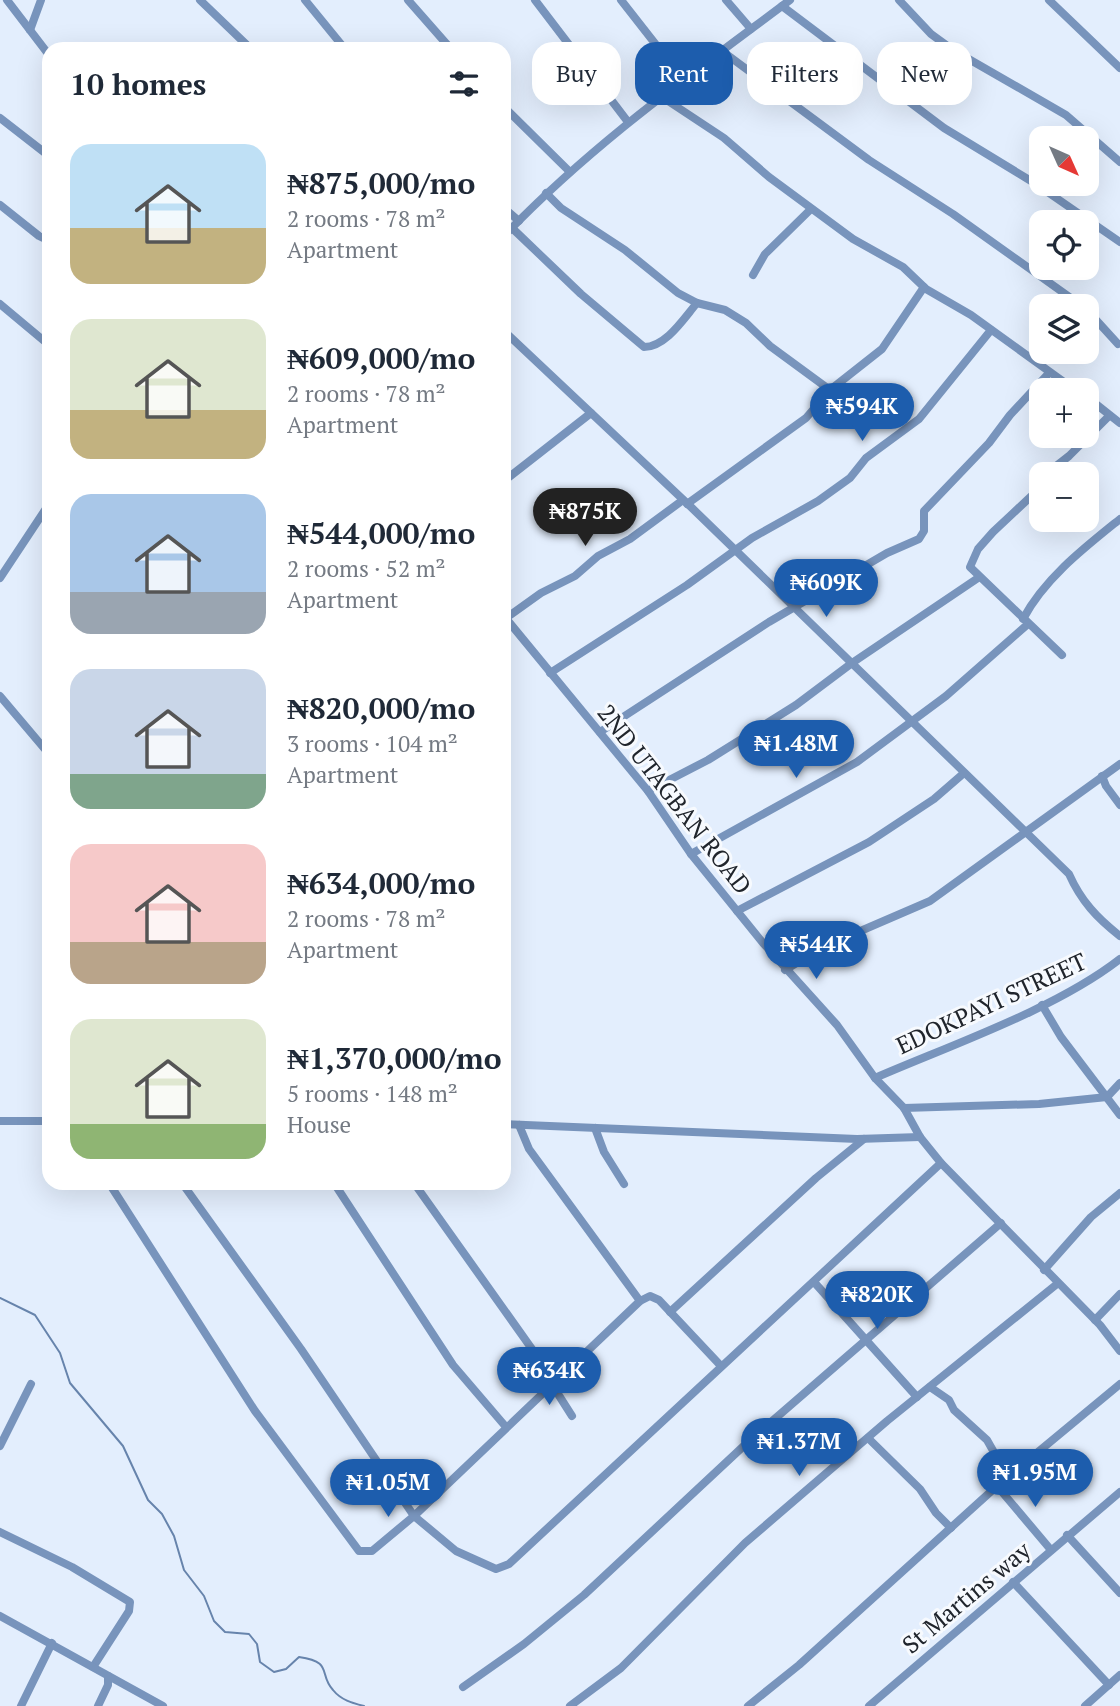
<!DOCTYPE html>
<html lang="en">
<head>
<meta charset="utf-8">
<style>
  body { margin:0; font-family:"PT Serif",serif; background:#f6f6f7; color:#1f2937; height:100vh; display:flex; flex-direction:column; font-size:26px; white-space:nowrap }
  * { box-sizing:border-box; margin:0 }
  p { font-size:23px; color:#747a83 }
  .icon { flex:none; width:38px; height:38px; fill:none; stroke:currentColor; stroke-width:2; stroke-linecap:round; stroke-linejoin:round }
  .map { position:relative; flex:1; overflow:hidden }
  .side { position:absolute; left:42px; top:42px; width:469px; height:1148px; display:flex; flex-direction:column; background:#fff; border-radius:21px; box-shadow:0 7px 28px #0002 }
  .side>* { flex:none }
  .hud { position:absolute; left:532px; top:42px; width:483px; height:63px; display:flex; gap:14px }
  .needle { width:46px; rotate:135deg }
  .tools { position:absolute; left:1029px; top:126px; display:grid; gap:14px }
  .tools a { display:grid; place-items:center; width:70px; height:70px; border-radius:14px; background:#fff; box-shadow:0 7px 28px #0002; font-size:35px }
  .price { position:absolute; translate:-50% -60px; padding:0 16px; border-radius:24px; background:#1d5dad; color:#fff; font-size:23px; line-height:46px; filter:drop-shadow(0 2px 4px #0008) }
  .price::after { content:''; position:absolute; left:50%; top:42px; width:21px; height:16px; margin-left:-10px; background:inherit; clip-path:polygon(0 0,100% 0,50% 100%) }
  .price.on { background:#222; color:#fff }
  ul { padding:0; list-style:none }
  li { display:flex; align-items:center; gap:21px; height:175px; padding:0 28px }
  li span { display:grid; place-items:center; flex:none; width:196px; height:140px; border-radius:21px; color:#555 }
  li>.icon { margin-inline-start:auto }
  span .icon { width:84px; height:84px; fill:#fffc; stroke-width:1 }
  li b { font-size:30px }
  h2 { display:flex; justify-content:space-between; align-items:center; height:84px; padding:0 28px; font-size:30px }
  .pill { padding:0 24px; border-radius:21px; background:#fff; box-shadow:0 7px 28px #0002; font-size:24px; line-height:63px }
  .pill.on { background:#1d5dad; color:#fff }
  .map>svg:first-child { display:block }
  .lines { fill:none; stroke-linecap:round; stroke-linejoin:round }
  .stream { stroke:#6784ac; stroke-width:2 }
  .minor { stroke:#7894bc; stroke-width:8 }
  .labels { text-anchor:middle; dominant-baseline:central; stroke-width:6; stroke-linejoin:round; paint-order:stroke }
  .street-label { font-size:24px; fill:#20252c; stroke:#f7fafe }
</style>
</head>
<body>
<div class="map">
<svg width="1120" height="1706" viewBox="0 0 1120 1706">
  <rect width="100%" height="100%" fill="#e3eefd"/>
  <g class="lines">
    <path class="stream" d="M0,1298L35,1315L60,1353L70,1383L123,1446L148,1500L162,1514L174,1536L184,1570L204,1596L214,1621L225,1632L249,1634L257,1644L260,1662L274,1672L286,1669L299,1657C334,1662 318,1674 333,1690C341,1700 352,1703 364,1706"/>
    <g class="minor">
      <path d="M7,0L49,55"/>
      <path d="M200,0L251,49"/>
      <path d="M305,0L345,49"/>
      <path d="M408,0L451,49"/>
      <path d="M535,0L628,122"/>
      <path d="M621,0L657,46L688,77"/>
      <path d="M726,0L751,29"/>
      <path d="M899,0L931,34L953,50L1066,115L1120,162"/>
      <path d="M1049,0L1120,68"/>
      <path d="M782,6L944,128L1036,184L1120,242"/>
      <path d="M30,30L41,0"/>
      <path d="M722,51L869,160L953,214L1082,306"/>
      <path d="M659,95L724,138L769,177L853,239L903,267L926,289L971,315L1075,390"/>
      <path d="M504,107L570,172"/>
      <path d="M0,118L49,156"/>
      <path d="M546,193L561,208L625,250L678,293L697,303L725,310L746,323L770,346L830,390"/>
      <path d="M0,205L39,236L43,238L49,233"/>
      <path d="M504,208L519,221"/>
      <path d="M512,228L581,294L644,347C666,347 684,318 697,303"/>
      <path d="M504,236C590,146 690,75 790,0"/>
      <path d="M753,275L765,254L811,209"/>
      <path d="M0,304L49,345"/>
      <path d="M1087,310L1118,344"/>
      <path d="M504,331L692,508L1069,874C1081,901 1097,918 1120,936"/>
      <path d="M1087,397L1120,423"/>
      <path d="M1046,474L1069,456L1109,416"/>
      <path d="M504,481L591,413"/>
      <path d="M1041,482L1040,488L993,532L978,549L970,567L1062,655"/>
      <path d="M687,504L806,418L830,390L882,349L924,287"/>
      <path d="M0,578L49,504"/>
      <path d="M504,616L648,791L691,854L763,943L837,1025L875,1078L904,1108L920,1137L941,1163L1100,1325L1120,1351"/>
      <path d="M506,618L541,593L575,576L598,556L630,539L683,500"/>
      <path d="M1023,619C1045,578 1084,548 1120,519"/>
      <path d="M550,673L687,585L752,538L818,501L850,478L866,458L919,419L991,330"/>
      <path d="M0,696L49,754"/>
      <path d="M600,732L769,622L887,553L919,539L924,531V511L989,443L1010,415L1049,373"/>
      <path d="M1102,776L1106,786L1120,805"/>
      <path d="M648,791L708,760L796,705L852,663L978,578"/>
      <path d="M691,854L857,762L946,696L1028,624"/>
      <path d="M737,911L869,842L934,799L964,773"/>
      <path d="M785,970L821,948L930,901L1120,764"/>
      <path d="M1042,1005L1061,1037L1120,1115"/>
      <path d="M875,1078C951,1045 1056,1009 1120,959"/>
      <path d="M904,1108L1039,1104L1107,1097L1120,1083"/>
      <path d="M0,1121H49"/>
      <path d="M504,1124L857,1139L920,1137"/>
      <path d="M519,1125L529,1149L640,1301"/>
      <path d="M595,1128L604,1152L624,1184"/>
      <path d="M109,1183L255,1411L359,1551H372L414,1516L640,1301L650,1296L659,1300L721,1366"/>
      <path d="M182,1183L301,1349L414,1516L456,1551L496,1569L509,1564L941,1163"/>
      <path d="M334,1183L453,1365L506,1427"/>
      <path d="M414,1183L554,1380"/>
      <path d="M1044,1270L1091,1217L1120,1193"/>
      <path d="M814,1282L917,1397"/>
      <path d="M670,1312L816,1178L864,1139"/>
      <path d="M1095,1320L1120,1294"/>
      <path d="M551,1383L572,1416"/>
      <path d="M930,1387L949,1400L954,1410L987,1440L1008,1477"/>
      <path d="M868,1438L920,1489L936,1513L951,1528"/>
      <path d="M0,1446L31,1384"/>
      <path d="M997,1486L1051,1550"/>
      <path d="M0,1532L72,1567L130,1602L129,1611L93,1667"/>
      <path d="M1067,1535L1120,1593"/>
      <path d="M1013,1582L1109,1685"/>
      <path d="M0,1616L163,1706"/>
      <path d="M463,1687L524,1644L584,1595L748,1442L1001,1223"/>
      <path d="M21,1706L52,1643"/>
      <path d="M98,1706L108,1685V1676"/>
      <path d="M570,1706L621,1668L745,1543L887,1421L1057,1284"/>
      <path d="M748,1706L799,1665L997,1486L1120,1384"/>
      <path d="M869,1706L1120,1492"/>
      <path d="M1085,1706L1120,1675"/>
    </g>
  </g>
  <g class="labels">
    <g class="street-label">
      <text transform="translate(675 799) rotate(52)">2ND UTAGBAN ROAD</text>
      <text transform="translate(991 1003) rotate(-25)">EDOKPAYI STREET</text>
      <text transform="translate(966 1597) rotate(-40)">St Martins way</text>
    </g>
  </g>
</svg>
<div class="tools">
<a><svg class="needle" viewBox="-14 -14 28 28"><path d="M0-13l5 13h-10z" fill="#e53935"/><path d="M0 13l5-13h-10z" fill="#747a83"/></svg></a>
<a><svg class="icon" aria-label="locate" viewBox="0 0 24 24"><circle cx="12" cy="12" r="6"/><path d="M12 2v4M12 18v4M2 12h4M18 12h4"/></svg></a>
<a><svg class="icon" aria-label="layers" viewBox="0 0 24 24"><path d="M12 4l9 5-9 5-9-5zM3 14l9 5 9-5"/></svg></a>
<a>+</a>
<a>−</a>
</div>
<b class="price" style="left:862px;top:443px">₦594K</b>
<b class="price on" style="left:585px;top:548px">₦875K</b>
<b class="price" style="left:826px;top:619px">₦609K</b>
<b class="price" style="left:796px;top:780px">₦1.48M</b>
<b class="price" style="left:816px;top:981px">₦544K</b>
<b class="price" style="left:877px;top:1331px">₦820K</b>
<b class="price" style="left:549px;top:1407px">₦634K</b>
<b class="price" style="left:799px;top:1478px">₦1.37M</b>
<b class="price" style="left:1035px;top:1509px">₦1.95M</b>
<b class="price" style="left:388px;top:1519px">₦1.05M</b>
<div class="hud">
<a class="pill">Buy</a>
<a class="pill on">Rent</a>
<a class="pill">Filters</a>
<a class="pill">New</a>
</div>
<section class="side">
<h2>10 homes<svg class="icon" aria-label="filters" viewBox="0 0 24 24"><path d="M4 7h16M4 17h16"/><circle cx="9" cy="7" r="2"/><circle cx="15" cy="17" r="2"/></svg></h2>
<ul>
<li><span style="background:linear-gradient(#bfe0f5 60%,#c2b280 0)"><svg class="icon" aria-label="home" viewBox="0 0 24 24"><path d="M3 11l9-7 9 7M6 9v11h12V9"/></svg></span><div><b>₦875,000/mo</b><p>2 rooms · 78 m²</p><p>Apartment</p></div></li>
<li><span style="background:linear-gradient(#dfe7d0 65%,#c2b280 0)"><svg class="icon" aria-label="home" viewBox="0 0 24 24"><path d="M3 11l9-7 9 7M6 9v11h12V9"/></svg></span><div><b>₦609,000/mo</b><p>2 rooms · 78 m²</p><p>Apartment</p></div></li>
<li><span style="background:linear-gradient(#a9c7e8 70%,#9aa5b1 0)"><svg class="icon" aria-label="home" viewBox="0 0 24 24"><path d="M3 11l9-7 9 7M6 9v11h12V9"/></svg></span><div><b>₦544,000/mo</b><p>2 rooms · 52 m²</p><p>Apartment</p></div></li>
<li><span style="background:linear-gradient(#c9d6e8 75%,#7fa58c 0)"><svg class="icon" aria-label="home" viewBox="0 0 24 24"><path d="M3 11l9-7 9 7M6 9v11h12V9"/></svg></span><div><b>₦820,000/mo</b><p>3 rooms · 104 m²</p><p>Apartment</p></div></li>
<li><span style="background:linear-gradient(#f6c9c9 70%,#b9a48a 0)"><svg class="icon" aria-label="home" viewBox="0 0 24 24"><path d="M3 11l9-7 9 7M6 9v11h12V9"/></svg></span><div><b>₦634,000/mo</b><p>2 rooms · 78 m²</p><p>Apartment</p></div></li>
<li><span style="background:linear-gradient(#dfe7d0 75%,#8fb573 0)"><svg class="icon" aria-label="home" viewBox="0 0 24 24"><path d="M3 11l9-7 9 7M6 9v11h12V9"/></svg></span><div><b>₦1,370,000/mo</b><p>5 rooms · 148 m²</p><p>House</p></div></li>
</ul>
</section>
</div>
</body>
</html>
